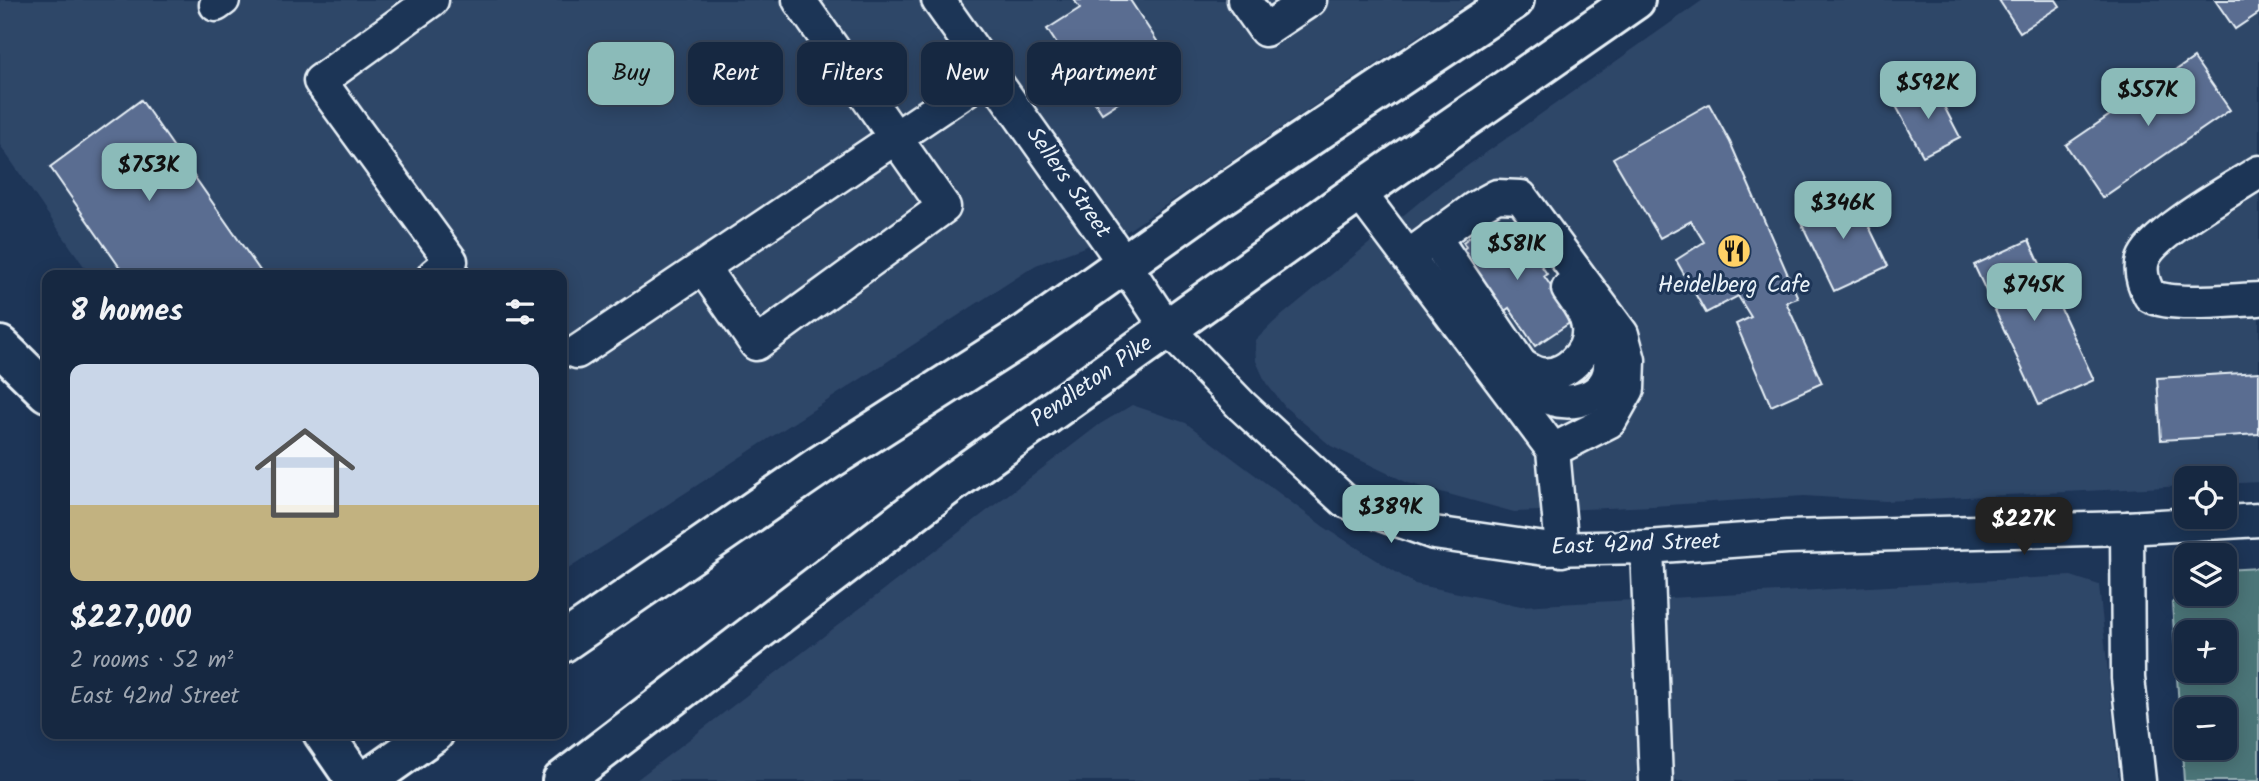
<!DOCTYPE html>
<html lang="en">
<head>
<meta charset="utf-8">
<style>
  body { margin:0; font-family:Kalam,sans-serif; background:#23344c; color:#f1f3f6; height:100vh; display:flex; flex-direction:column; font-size:26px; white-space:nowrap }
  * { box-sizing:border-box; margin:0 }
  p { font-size:23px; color:#9ea6b1 }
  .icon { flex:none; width:38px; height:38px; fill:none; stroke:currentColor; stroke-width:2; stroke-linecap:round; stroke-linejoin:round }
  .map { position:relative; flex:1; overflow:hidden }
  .side { position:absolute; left:42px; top:270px; width:525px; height:469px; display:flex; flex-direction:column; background:#162841; border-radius:14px; box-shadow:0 4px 18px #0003,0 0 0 2px #35445a }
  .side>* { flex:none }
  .top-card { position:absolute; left:588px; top:42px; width:665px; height:63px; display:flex; gap:14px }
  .fabs { position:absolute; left:2174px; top:466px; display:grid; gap:14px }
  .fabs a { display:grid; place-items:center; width:63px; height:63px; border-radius:14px; background:#162841; box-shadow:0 4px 18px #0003,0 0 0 2px #35445a; font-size:35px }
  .price { position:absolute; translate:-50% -60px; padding:0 16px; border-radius:14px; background:#8bbbb9; color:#111; font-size:23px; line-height:46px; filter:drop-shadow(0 2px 4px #0008) }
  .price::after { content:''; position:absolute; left:50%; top:42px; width:21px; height:16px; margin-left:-10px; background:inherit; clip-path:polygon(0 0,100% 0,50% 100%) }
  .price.on { background:#222; color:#fff }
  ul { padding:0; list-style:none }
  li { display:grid; align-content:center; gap:14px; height:371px; padding:0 28px }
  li+li { border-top:2px solid #35445a }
  li span { display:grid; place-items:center; height:217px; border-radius:14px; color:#555 }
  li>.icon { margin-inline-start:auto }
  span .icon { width:126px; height:126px; fill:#fffc; stroke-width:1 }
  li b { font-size:30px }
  h2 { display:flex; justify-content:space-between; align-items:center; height:84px; padding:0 28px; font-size:30px }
  .tag { padding:0 24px; border-radius:14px; background:#162841; box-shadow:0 4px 18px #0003,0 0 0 2px #35445a; font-size:24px; line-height:63px }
  .tag.on { background:#8bbbb9; color:#111 }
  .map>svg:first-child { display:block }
  .built { fill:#2f4668 }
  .green { fill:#4b7478; stroke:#9ab2b8; stroke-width:2; fill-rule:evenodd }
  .building { fill:#5a6d91; stroke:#e8f1f8; stroke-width:2 }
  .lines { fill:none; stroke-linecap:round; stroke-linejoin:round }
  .minor-casing { stroke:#e8f1f8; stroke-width:37 }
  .major-casing { stroke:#e8f1f8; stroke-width:44 }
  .highway-casing { stroke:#e8f1f8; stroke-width:44 }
  .minor { stroke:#1d3557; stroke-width:32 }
  .major { stroke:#1d3557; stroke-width:38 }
  .highway { stroke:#1d3557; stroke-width:38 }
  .labels { text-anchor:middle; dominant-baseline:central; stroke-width:6; stroke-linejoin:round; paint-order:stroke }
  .street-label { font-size:23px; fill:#e8f1f8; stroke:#1d3557 }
  .poi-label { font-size:23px; fill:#e8f1f8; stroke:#1d3557 }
</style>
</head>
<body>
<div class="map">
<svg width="2259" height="781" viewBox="0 0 2259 781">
  <rect width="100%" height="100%" fill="#1d3557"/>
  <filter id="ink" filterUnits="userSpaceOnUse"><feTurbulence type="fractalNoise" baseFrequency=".0143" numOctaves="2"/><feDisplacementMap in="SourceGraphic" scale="14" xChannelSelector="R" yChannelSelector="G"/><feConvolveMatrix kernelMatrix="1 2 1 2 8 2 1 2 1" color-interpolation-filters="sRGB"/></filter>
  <g filter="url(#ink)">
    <g class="built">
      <path d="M0,0H1472L1127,231L1036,265L562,573V275H90L0,145Z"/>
      <path d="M1703,0H2259V482L2224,484V478H2186V486L1885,501L1804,496L1653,506L1514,512L1408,483L1331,446L1285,407L1266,383L1256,361L1255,341L1274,322L1440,185Z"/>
      <path d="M1132,405L1186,423L1324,527L1415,584L1521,606L2071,576L2099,585L2119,781H635L1100,424Z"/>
    </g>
    <path class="green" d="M2259,568V781H2184L2172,603L2186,585V593H2224V570ZM2186,632H2224V670H2186ZM2186,709H2224V747H2186Z"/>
    <g class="building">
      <path d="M1074,0H1130L1174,67L1102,113L1047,29L1080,8Z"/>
      <path d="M1999,0H2056L2060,6L2020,32Z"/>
      <path d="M2215,0H2259V13L2235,29Z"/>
      <path d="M2194,58L2230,110L2102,198L2066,145Z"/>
      <path d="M1934,87L1960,137L1923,156L1896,106Z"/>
      <path d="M141,100L263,275H125L50,167Z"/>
      <path d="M1709,104L1730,142L1798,298L1786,302L1822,383L1771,406L1736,324L1751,317L1738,296L1706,313L1676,260L1704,242L1691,221L1660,238L1613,158Z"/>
      <path d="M1852,191L1888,266L1834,291L1798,216Z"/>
      <path d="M1493,221L1497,228L1502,224L1518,247L1525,242L1547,274L1544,276L1574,320L1535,346L1509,308L1503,312L1461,251L1466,247L1463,242Z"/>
      <path d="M2029,240L2094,380L2039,405L1974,265Z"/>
      <path d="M2259,372V434L2161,440L2157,378Z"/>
    </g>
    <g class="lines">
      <g class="minor-casing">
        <g id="minor">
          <path d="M432,0L320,81L451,261L434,275"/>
          <path d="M938,0L1124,263L1167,328L1242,406L1345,501L1434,533L1545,549L1647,547L1787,537L2127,528L2259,520"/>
          <path d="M1244,0L1265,30L1310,0"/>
          <path d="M216,5L223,0"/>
          <path d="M2259,172C2234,188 2151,234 2143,260C2139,272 2144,285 2150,296C2175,307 2230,300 2259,299"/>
          <path d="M1359,192L1553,450L1562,550"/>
          <path d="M1434,237L1521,365C1526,368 1534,373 1540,374C1566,378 1591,352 1588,327C1586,312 1576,301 1568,289"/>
          <path d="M1409,256L1475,208L1497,196L1521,197L1622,334L1629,360L1628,389L1610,421L1553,450"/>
          <path d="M703,268L756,344L944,207L799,0"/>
          <path d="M577,352L990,74"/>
          <path d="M1521,365C1527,374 1534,390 1543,395C1570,411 1612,396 1610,362C1609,354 1610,347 1605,341"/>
          <path d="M2127,528L2128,678L2139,781"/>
          <path d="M1647,547L1656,781"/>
        </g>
      </g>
      <g class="major-casing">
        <g id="major">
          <path d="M562,643L819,466L1027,333L1210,203L1514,0"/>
          <path d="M366,781L434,733"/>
          <path d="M562,781L947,486L1359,192L1635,0"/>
        </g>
      </g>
      <g class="highway-casing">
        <g id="highway">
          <path d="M0,346L47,392"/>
          <path d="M323,733L356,781"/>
        </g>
      </g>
      <use href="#minor" class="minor"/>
      <use href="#major" class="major"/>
      <use href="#highway" class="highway"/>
    </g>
  </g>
  <defs>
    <g id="restaurant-disc" transform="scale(1.75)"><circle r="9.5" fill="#ffd166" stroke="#1d3557"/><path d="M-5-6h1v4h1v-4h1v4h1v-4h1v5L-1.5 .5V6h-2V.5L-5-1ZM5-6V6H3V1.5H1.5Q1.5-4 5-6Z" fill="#111"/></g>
  </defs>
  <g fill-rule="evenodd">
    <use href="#restaurant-disc" x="1734" y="251"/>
  </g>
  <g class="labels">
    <g class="street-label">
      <text transform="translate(1068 183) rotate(55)">Sellers Street</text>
      <text transform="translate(1092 382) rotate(-35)">Pendleton Pike</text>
      <text transform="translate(1636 545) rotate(-2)">East 42nd Street</text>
    </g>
    <g class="poi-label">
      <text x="1734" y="286">Heidelberg Cafe</text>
    </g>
  </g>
</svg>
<div class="fabs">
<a><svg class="icon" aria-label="locate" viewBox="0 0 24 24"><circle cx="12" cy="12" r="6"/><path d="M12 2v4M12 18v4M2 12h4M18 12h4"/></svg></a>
<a><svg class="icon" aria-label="layers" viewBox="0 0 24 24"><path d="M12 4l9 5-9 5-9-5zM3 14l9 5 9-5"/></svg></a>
<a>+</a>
<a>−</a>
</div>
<b class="price" style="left:1928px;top:121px">$592K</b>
<b class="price" style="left:2148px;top:128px">$557K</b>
<b class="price" style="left:149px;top:203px">$753K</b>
<b class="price" style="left:1843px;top:241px">$346K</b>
<b class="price" style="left:1517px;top:282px">$581K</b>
<b class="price" style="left:2034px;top:323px">$745K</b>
<b class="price" style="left:1391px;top:545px">$389K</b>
<b class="price on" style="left:2024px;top:557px">$227K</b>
<div class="top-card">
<a class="tag on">Buy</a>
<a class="tag">Rent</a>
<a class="tag">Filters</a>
<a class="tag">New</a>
<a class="tag">Apartment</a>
</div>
<section class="side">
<h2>8 homes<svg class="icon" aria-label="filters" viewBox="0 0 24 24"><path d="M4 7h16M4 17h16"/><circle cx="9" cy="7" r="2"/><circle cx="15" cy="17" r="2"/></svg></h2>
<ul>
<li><span style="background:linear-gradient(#c9d6e8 65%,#c2b280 0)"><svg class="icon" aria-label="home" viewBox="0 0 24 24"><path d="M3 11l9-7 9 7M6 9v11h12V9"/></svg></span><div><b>$227,000</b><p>2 rooms · 52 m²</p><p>East 42nd Street</p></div></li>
</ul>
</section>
</div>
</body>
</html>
